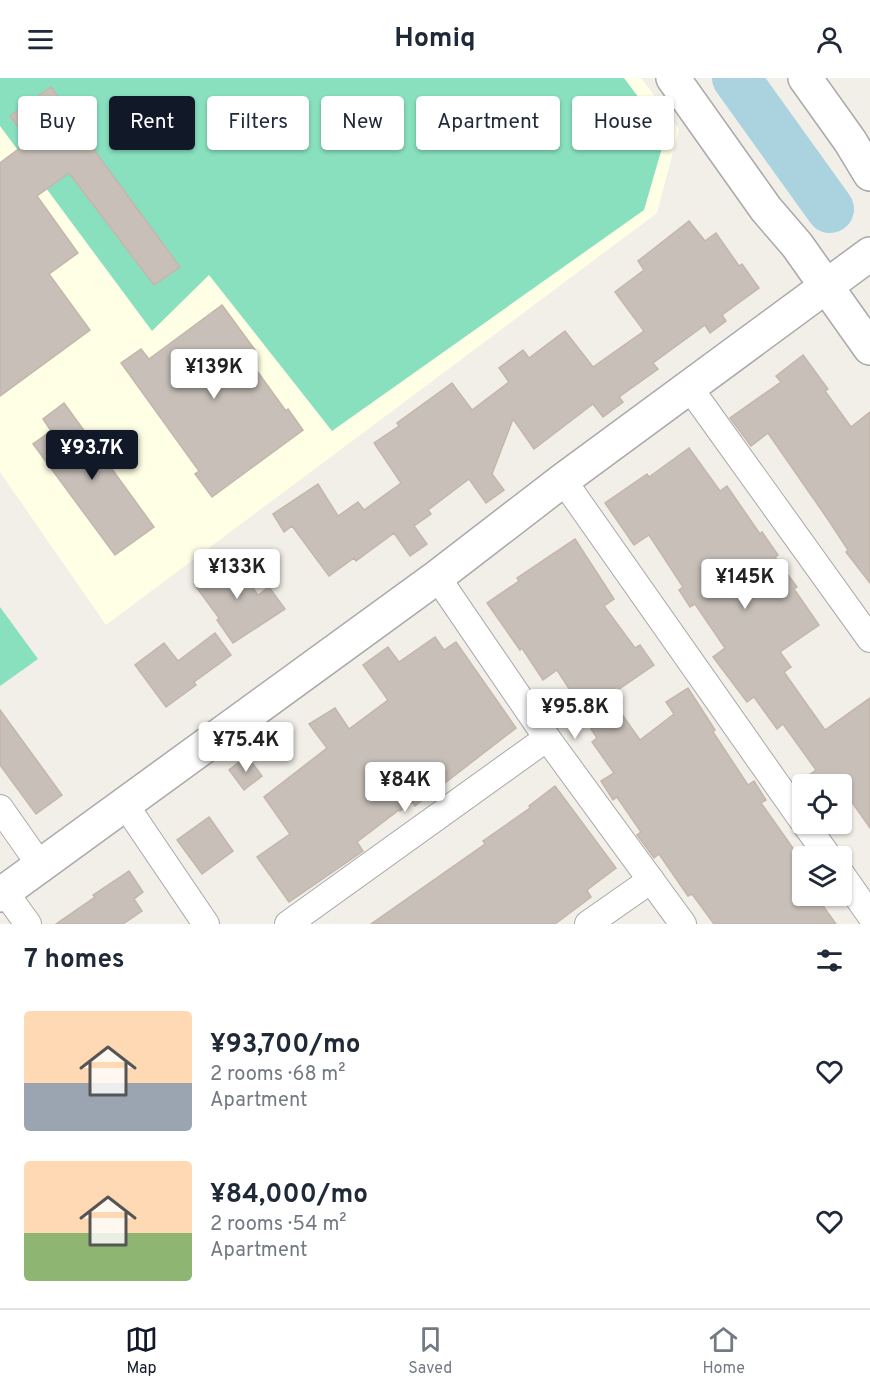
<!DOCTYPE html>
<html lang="en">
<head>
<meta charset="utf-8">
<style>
  body { margin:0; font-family:Overpass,sans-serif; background:#f2f2f3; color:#1f2937; height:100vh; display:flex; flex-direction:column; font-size:22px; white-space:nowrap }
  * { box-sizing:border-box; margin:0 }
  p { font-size:20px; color:#747a83 }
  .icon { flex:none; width:33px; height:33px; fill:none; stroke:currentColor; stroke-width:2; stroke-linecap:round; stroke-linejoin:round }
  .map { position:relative; height:846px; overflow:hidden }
  .sheet { display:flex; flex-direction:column; background:#fff; flex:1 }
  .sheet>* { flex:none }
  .banner { position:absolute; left:18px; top:18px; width:834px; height:54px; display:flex; gap:12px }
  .controls { position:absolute; left:792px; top:696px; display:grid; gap:12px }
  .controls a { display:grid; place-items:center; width:60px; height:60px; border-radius:6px; background:#fff; box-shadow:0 2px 4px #0004; font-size:30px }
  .price { position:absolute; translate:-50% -51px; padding:0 14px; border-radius:6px; background:#fff; color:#222; font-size:20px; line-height:39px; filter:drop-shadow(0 2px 3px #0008) }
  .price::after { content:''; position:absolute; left:50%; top:36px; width:18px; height:14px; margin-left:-9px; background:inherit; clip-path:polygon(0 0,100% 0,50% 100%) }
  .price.selected { background:#111827; color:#fff }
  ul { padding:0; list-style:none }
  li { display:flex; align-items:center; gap:18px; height:150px; padding:0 24px }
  li span { display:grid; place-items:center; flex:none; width:168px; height:120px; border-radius:6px; color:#555 }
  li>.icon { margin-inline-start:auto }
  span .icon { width:72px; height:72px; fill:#fffc; stroke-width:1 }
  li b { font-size:26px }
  h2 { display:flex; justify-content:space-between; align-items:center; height:72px; padding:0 24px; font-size:26px }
  .chip { padding:0 21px; border-radius:6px; background:#fff; box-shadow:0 2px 4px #0004; font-size:21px; line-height:54px }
  .chip.selected { background:#111827; color:#fff }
  header { display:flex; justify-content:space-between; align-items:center; height:78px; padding:0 24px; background:#fff; font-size:27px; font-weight:700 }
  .menu { display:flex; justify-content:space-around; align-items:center; height:84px; border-top:2px solid #e0e1e3; background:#fff; font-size:16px; color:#747a83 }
  .menu a { display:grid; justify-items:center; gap:3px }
  .menu .selected { color:#111827 }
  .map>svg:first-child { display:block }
  .education { fill:#ffffe5 }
  .pitch { fill:#88e0be }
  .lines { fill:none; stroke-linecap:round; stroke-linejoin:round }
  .river { stroke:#aad3df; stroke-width:48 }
  .building { fill:#c7bfb8; stroke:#c4b6ab; stroke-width:1.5 }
  .minor-casing { stroke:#a9a9a9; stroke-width:28 }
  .tertiary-casing { stroke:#a9a9a9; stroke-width:36 }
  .minor { stroke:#fff; stroke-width:26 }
  .tertiary { stroke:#fff; stroke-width:33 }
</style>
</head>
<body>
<header><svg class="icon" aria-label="menu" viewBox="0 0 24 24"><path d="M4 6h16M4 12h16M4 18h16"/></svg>Homiq<svg class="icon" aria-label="person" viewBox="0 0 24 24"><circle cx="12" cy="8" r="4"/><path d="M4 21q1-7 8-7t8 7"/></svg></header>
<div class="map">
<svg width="870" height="846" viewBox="0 0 870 846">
  <rect width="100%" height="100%" fill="#f2efe9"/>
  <path class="education" d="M0,0H641L679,51L657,135L106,547L0,394Z"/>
  <g class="pitch">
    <path d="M0,0H624L666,56L644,132L332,353L209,197L152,253L0,48Z"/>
    <path d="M0,529L38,581L0,608Z"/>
  </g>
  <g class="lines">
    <path class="river" d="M736,0L830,131"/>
  </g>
  <g class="building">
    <path d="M51,9L66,30L64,31L180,189L154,207L69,95L37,118L78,175L49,196L90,252L0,318V85L29,63L10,38Z"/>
    <path d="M689,143L705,163L716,155L739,188L742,186L759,210L722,237L726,243L710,255L705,247L653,285L658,291L619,319L623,324L603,339L593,326L534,371L513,341L492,396L504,412L486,425L469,401L428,432L431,436L414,448L427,466L410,478L394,455L356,483L354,480L329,498L292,448L284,454L273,436L318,406L338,438L358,424L364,432L401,405L374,365L399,348L397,345L452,305L472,332L509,304L499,290L523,272L529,280L565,253L593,289L644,253L615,214L644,192L638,183Z"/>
    <path d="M222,227L255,272L247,279L286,333L288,331L303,352L212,419L195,396L199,393L121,285L141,271L149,281Z"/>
    <path d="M803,277L828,311L825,313L851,349L870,334V505L846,474L848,472L829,443L768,355L751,368L730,340L781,304L776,298Z"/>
    <path d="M64,325L154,449L115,477L33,366L51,353L43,341Z"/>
    <path d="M689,370L720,413L727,408L760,456L762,454L778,477L775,479L797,509L794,511L819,547L780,574L791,589L784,594L803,621L825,652L870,620V750L842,710V706H796L816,692L783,646L777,651L754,619L747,624L713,579L725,570L695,526L690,529L679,512L683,509L649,457L634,467L605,425L647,396L649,399Z"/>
    <path d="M575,461L614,521L604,528L635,570L640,567L654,587L609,618L640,662L674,636L666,624L688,610L715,652L713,654L748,707L754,703L766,722L761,725L802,783V818H816L836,846H714L692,816L688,818L659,776L654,780L637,757L641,754L617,719L613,722L601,703L614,695L592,664L597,660L591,651L594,649L557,592L543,602L522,570L520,572L487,525L519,503L517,500Z"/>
    <path d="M231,479L258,517L269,509L285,531L233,565L217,542L219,540L194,506Z"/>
    <path d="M215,555L231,577L194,604L196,607L166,629L135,587L164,565L178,583Z"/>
    <path d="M435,559L444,572L456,564L516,650L415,728L412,724L400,733L399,732L357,764L363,773L289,824L257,779L290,756L264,719L327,670L309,646L335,630L349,651L388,622L363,587L388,569L399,584Z"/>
    <path d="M0,632L62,717L36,736L0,687Z"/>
    <path d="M247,678L262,698L244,712L229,692Z"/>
    <path d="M555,708L616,790L587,812L591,819L555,846H371L485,766L483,763L530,730L529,728Z"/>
    <path d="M209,739L233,773L202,796L177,762Z"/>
    <path d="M129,793L143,814L134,821L142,833L123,846H56L95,819L93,817Z"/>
  </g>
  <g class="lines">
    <g class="minor-casing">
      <g id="minor">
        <path d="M689,309L870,561"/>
        <path d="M563,402L802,742"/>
        <path d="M437,499L547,660L683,846"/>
        <path d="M124,725L206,846"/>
        <path d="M0,730L40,787"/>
        <path d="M805,746L828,778"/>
        <path d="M842,797L870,837"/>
        <path d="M4,813L28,846"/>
        <path d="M288,846L547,660"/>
        <path d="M588,846L651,802"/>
      </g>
    </g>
    <g class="tertiary-casing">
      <g id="tertiary">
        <path d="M673,0L766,131L797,167L870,270"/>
        <path d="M805,0L850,63L870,96"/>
        <path d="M0,817L437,499L563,402L870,176"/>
      </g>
    </g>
    <use href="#minor" class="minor"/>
    <use href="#tertiary" class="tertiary"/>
  </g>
</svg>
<div class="controls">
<a><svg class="icon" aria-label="locate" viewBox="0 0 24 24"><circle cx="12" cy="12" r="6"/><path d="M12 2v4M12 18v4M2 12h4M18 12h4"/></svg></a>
<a><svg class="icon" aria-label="layers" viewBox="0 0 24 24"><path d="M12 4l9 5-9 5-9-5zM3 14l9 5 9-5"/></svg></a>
</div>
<b class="price" style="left:214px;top:322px">¥139K</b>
<b class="price selected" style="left:92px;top:403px">¥93.7K</b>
<b class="price" style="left:237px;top:522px">¥133K</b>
<b class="price" style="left:745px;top:532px">¥145K</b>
<b class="price" style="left:575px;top:662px">¥95.8K</b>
<b class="price" style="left:246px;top:695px">¥75.4K</b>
<b class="price" style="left:405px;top:735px">¥84K</b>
<div class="banner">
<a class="chip">Buy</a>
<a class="chip selected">Rent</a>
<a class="chip">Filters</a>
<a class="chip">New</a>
<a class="chip">Apartment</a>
<a class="chip">House</a>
</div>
</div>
<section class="sheet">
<h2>7 homes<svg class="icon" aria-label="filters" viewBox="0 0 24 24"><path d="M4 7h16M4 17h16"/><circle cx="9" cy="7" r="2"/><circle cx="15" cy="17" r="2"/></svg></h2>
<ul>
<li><span style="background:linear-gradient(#ffd9b3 60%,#9aa5b1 0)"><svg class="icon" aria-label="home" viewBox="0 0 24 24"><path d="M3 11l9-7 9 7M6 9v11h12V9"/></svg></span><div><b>¥93,700/mo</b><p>2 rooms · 68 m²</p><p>Apartment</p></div><svg class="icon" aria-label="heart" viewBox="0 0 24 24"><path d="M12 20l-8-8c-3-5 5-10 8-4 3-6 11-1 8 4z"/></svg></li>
<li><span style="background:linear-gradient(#ffd9b3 60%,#8fb573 0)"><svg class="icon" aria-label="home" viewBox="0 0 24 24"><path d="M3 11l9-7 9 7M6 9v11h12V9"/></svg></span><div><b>¥84,000/mo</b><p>2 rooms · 54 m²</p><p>Apartment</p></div><svg class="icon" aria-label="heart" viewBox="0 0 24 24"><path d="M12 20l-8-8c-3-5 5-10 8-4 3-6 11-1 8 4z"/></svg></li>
</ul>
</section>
<nav class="menu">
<a class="selected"><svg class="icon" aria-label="map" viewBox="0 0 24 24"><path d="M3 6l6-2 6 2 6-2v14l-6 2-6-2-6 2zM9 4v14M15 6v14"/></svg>Map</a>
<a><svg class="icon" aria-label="saved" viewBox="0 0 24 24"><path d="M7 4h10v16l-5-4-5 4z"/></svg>Saved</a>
<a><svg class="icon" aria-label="home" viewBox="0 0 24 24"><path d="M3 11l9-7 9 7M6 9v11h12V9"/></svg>Home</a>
</nav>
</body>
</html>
